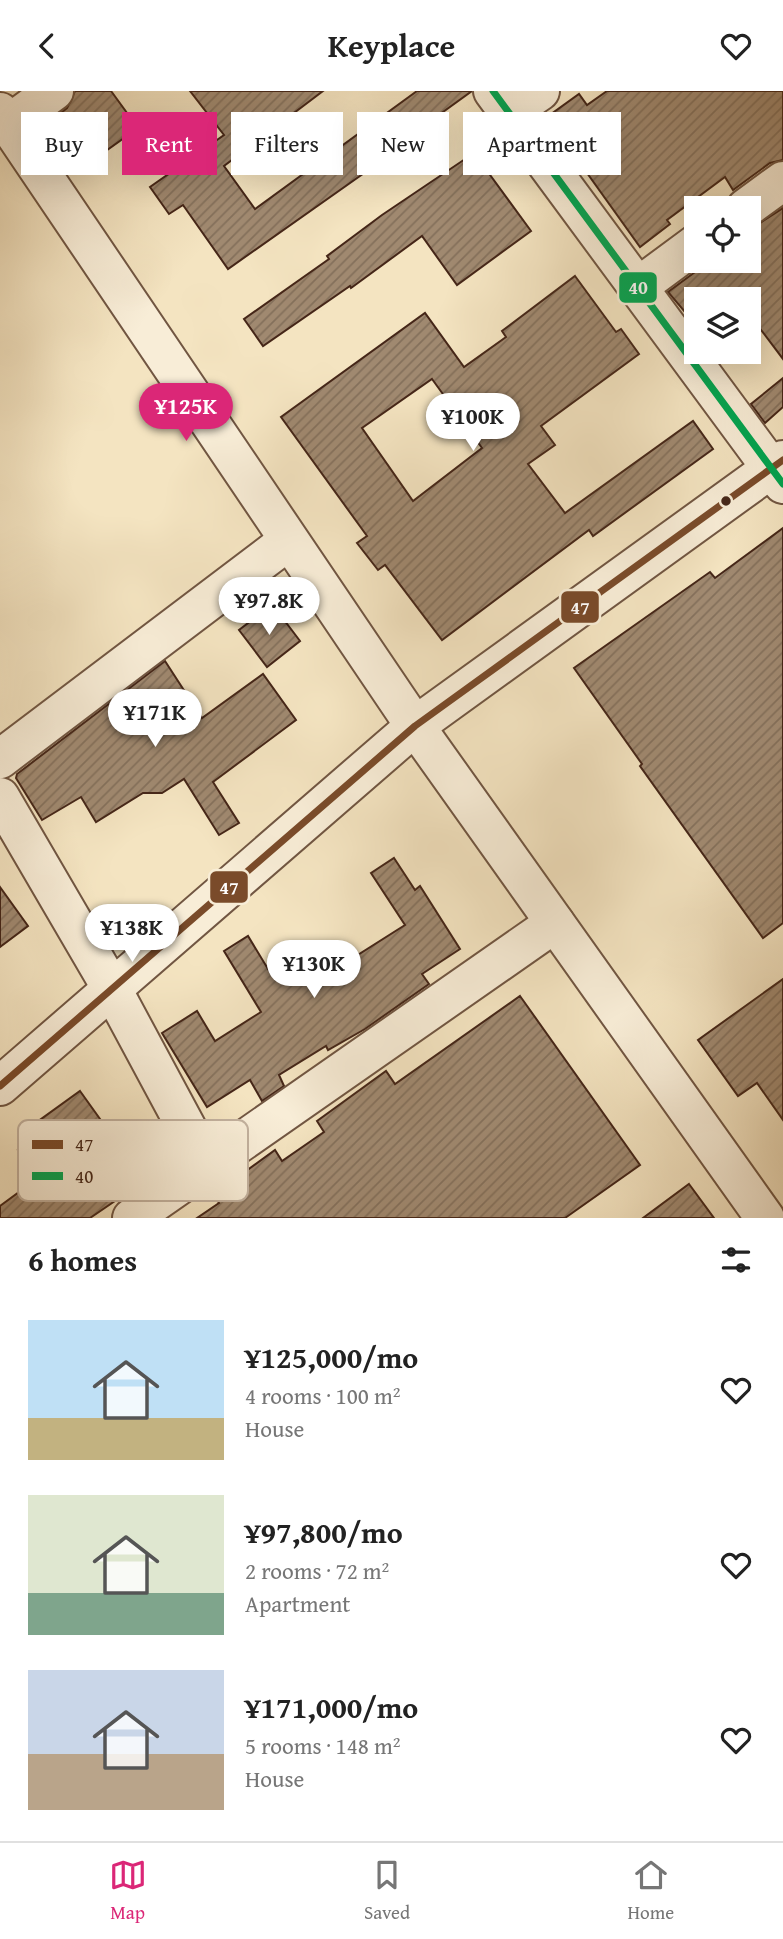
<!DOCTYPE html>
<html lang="en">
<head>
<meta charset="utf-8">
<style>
  body { margin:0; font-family:"Gentium Book Plus",serif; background:#f6f6f6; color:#222; height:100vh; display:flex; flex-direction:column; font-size:26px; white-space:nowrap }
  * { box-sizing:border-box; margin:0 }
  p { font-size:23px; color:#767676 }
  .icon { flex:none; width:38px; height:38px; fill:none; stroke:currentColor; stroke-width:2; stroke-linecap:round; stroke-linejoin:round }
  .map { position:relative; height:1127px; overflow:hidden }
  .details { display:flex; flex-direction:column; background:#fff; flex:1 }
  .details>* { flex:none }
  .guide { position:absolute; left:21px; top:21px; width:742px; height:63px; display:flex; gap:14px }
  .buttons { position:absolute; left:684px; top:105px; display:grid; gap:14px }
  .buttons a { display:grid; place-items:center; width:77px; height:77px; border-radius:0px; background:#fff; box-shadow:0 7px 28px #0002; font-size:35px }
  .price { position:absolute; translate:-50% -60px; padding:0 16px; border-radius:24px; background:#fff; color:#222; font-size:23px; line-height:46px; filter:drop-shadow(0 2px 4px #0008) }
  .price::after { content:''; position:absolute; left:50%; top:42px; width:21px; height:16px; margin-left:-10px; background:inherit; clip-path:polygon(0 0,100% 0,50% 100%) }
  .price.current { background:#db2777; color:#fff }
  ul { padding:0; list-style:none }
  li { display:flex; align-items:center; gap:21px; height:175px; padding:0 28px }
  li span { display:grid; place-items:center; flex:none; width:196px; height:140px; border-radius:0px; color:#555 }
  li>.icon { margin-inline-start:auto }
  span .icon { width:84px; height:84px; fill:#fffc; stroke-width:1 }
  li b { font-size:30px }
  h2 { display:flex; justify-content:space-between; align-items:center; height:84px; padding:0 28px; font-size:30px }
  .pill { padding:0 24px; border-radius:0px; background:#fff; box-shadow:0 7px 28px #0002; font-size:24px; line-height:63px }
  .pill.current { background:#db2777; color:#fff }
  header { display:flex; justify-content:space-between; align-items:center; height:91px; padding:0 28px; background:#fff; font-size:32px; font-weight:800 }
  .tabs { display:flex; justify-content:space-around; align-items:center; height:98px; border-top:2px solid #e0e0e0; background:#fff; font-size:19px; color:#767676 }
  .tabs a { display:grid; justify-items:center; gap:4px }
  .tabs .current { color:#db2777 }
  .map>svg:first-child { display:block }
  .building { fill:url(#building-hatch); stroke:#452618; stroke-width:2; fill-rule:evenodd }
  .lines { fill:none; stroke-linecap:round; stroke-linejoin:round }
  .minor-casing { stroke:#715642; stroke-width:42 }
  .minor { stroke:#f8edd7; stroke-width:38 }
  .bus-1-casing { stroke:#f8edd7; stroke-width:12 }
  .bus-2-casing { stroke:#f8edd7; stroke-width:12 }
  .bus-1 { stroke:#7a4b2a; stroke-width:7 }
  .bus-2 { stroke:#00a651; stroke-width:7 }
  .bus-dot { fill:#452618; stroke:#f8edd7; stroke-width:2.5 }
  .key { fill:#f8edd7; stroke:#c2b19e; stroke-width:2 }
  .key-label { font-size:19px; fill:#452618 }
  .line-badge { stroke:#f8edd7; stroke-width:2.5 }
  .badge-label { font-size:19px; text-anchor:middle; font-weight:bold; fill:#fff }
</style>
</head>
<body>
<header><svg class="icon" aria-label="back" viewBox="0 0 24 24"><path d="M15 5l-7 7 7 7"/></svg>Keyplace<svg class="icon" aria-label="heart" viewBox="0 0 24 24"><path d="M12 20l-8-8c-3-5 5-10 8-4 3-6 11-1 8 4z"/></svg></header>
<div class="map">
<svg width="783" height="1127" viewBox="0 0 783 1127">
  <defs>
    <pattern id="building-hatch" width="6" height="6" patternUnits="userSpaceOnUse" patternTransform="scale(1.75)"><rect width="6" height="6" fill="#a08970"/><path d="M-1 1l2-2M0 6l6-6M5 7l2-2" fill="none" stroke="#84705b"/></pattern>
  </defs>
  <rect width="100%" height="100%" fill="#f4e4c1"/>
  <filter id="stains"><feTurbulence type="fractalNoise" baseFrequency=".00286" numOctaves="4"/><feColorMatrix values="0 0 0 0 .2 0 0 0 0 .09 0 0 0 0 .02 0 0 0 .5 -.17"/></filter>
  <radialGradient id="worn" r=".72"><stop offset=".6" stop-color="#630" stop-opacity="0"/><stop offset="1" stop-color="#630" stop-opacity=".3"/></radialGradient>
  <g class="building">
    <path d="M75,0H111L138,37L79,79L46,33L67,17Z"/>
    <path d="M190,0H323L224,75L255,118L417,0H472L367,76V80L228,178L183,114L169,123L150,96L224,44Z"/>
    <path d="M607,0H783V69L770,72L733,99L725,86L667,129L670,133L640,156L547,26L579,3L587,14Z"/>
    <path d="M474,62L531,140L457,194L422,145L351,197L350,195L263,255L244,228L329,168L327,165L382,124Z"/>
    <path d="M783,117V268L749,223V208H696V234L668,201L710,170H749V139Z"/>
    <path d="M575,185L616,241L621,238L639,263L541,335L555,354L528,373L565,422L693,330L713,358L593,445L589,439L442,549L385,474L378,479L357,452L367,445L281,326L425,222L464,276L506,246L502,240ZM432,288L482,357L413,410L362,337Z"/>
    <path d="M783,287V316L765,332L751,313Z"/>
    <path d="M783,437V832L763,847L640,675L642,673L574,577L710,481L715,487Z"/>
    <path d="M265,519L274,531L281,525L300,550L267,576L239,539Z"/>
    <path d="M165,570L202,627L263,583L296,629L213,691L239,732L219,744L184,688L162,702H143L96,731L81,706L42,729L16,687L17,683Z"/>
    <path d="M394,767L415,799L420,795L460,858L422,883L429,893L365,938L328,959L326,955L279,984L284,995L262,1010L250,989L207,1016L162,942L197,920L215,950L261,921L224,860L248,845L271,883L312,859L326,884L405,834L371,782Z"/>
    <path d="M0,796L28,835L0,856Z"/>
    <path d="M783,888V1029L757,992L738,1005L698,949Z"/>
    <path d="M520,905L640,1074L565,1127H197L219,1112L213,1104L275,1059L282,1070L324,1041L317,1030L386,980L395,993Z"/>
    <path d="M80,1000L100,1028L91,1034L134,1097L90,1127H0V1115L38,1087L18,1059L27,1053L19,1044Z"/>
    <path d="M689,1093L714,1127H643Z"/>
  </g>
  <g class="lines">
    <g class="minor-casing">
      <g id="minor">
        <path d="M493,0L783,393"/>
        <path d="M0,21L415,635L765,1127"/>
        <path d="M508,22L540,0"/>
        <path d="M9,33L54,0"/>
        <path d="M746,117L783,90"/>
        <path d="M638,196L696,153"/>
        <path d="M0,668L288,450"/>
        <path d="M0,706L112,898L206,1073"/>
        <path d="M0,995L415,635L783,369"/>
        <path d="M132,1127L555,832"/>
      </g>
    </g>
    <use href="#minor" class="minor"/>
    <g class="bus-1-casing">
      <path id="bus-1" d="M0,995L415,635L783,369"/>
    </g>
    <g class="bus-2-casing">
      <path id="bus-2" d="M493,0L783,393"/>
    </g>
    <use href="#bus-1" class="bus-1"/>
    <use href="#bus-2" class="bus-2"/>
  </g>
  <circle class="bus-dot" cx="726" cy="410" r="6"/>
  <rect x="18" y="1029" width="230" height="81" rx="10" class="key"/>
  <rect x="32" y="1049" width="31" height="9" fill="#7a4b2a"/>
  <rect x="32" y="1081" width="31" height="8" fill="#00a651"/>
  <g class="key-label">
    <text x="75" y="1060">47</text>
    <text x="75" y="1092">40</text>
  </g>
  <g class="line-badge">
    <rect x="618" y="180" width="40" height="33" rx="7" fill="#00a651"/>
    <rect x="560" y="499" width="40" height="34" rx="7" fill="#7a4b2a"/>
    <rect x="209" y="779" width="40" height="34" rx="7" fill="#7a4b2a"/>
  </g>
  <g class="badge-label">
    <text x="638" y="203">40</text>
    <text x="580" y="523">47</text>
    <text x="229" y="803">47</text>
  </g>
  <rect width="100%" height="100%" filter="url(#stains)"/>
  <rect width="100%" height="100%" fill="url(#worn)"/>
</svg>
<div class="buttons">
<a><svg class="icon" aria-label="locate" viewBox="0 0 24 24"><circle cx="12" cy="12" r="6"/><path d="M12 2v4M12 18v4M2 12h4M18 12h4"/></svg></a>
<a><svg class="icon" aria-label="layers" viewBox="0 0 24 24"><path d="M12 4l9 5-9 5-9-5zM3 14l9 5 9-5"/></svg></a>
</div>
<b class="price current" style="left:186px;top:352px">¥125K</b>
<b class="price" style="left:473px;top:362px">¥100K</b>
<b class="price" style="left:269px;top:546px">¥97.8K</b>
<b class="price" style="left:155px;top:658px">¥171K</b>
<b class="price" style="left:132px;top:873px">¥138K</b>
<b class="price" style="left:314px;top:909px">¥130K</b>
<div class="guide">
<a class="pill">Buy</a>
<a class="pill current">Rent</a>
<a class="pill">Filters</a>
<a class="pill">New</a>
<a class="pill">Apartment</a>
</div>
</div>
<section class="details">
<h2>6 homes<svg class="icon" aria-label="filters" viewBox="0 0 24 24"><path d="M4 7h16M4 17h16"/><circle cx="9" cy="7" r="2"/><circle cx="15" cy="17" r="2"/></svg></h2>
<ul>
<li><span style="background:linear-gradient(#bfe0f5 70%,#c2b280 0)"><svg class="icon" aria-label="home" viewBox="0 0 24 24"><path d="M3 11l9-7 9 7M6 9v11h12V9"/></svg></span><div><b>¥125,000/mo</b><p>4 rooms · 100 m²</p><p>House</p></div><svg class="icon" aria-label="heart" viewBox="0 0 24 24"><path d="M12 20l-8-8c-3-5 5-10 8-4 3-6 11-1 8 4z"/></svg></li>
<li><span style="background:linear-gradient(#dfe7d0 70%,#7fa58c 0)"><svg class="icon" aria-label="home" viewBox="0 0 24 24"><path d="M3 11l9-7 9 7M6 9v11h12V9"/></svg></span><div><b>¥97,800/mo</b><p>2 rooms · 72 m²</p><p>Apartment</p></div><svg class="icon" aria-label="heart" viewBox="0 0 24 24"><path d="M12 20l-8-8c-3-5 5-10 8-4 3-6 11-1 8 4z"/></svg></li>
<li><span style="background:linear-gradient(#c9d6e8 60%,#b9a48a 0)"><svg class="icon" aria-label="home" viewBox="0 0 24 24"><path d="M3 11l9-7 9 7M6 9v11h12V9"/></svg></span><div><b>¥171,000/mo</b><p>5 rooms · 148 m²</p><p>House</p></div><svg class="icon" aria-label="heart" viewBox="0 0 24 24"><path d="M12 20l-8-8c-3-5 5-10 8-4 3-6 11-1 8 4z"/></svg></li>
</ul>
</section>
<nav class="tabs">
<a class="current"><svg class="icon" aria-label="map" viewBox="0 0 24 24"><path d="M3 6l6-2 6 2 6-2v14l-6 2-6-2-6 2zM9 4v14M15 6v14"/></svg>Map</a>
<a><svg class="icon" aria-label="saved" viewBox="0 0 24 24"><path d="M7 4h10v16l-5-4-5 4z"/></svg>Saved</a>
<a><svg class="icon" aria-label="home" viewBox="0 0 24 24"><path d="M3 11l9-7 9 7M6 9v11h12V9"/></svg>Home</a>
</nav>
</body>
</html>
